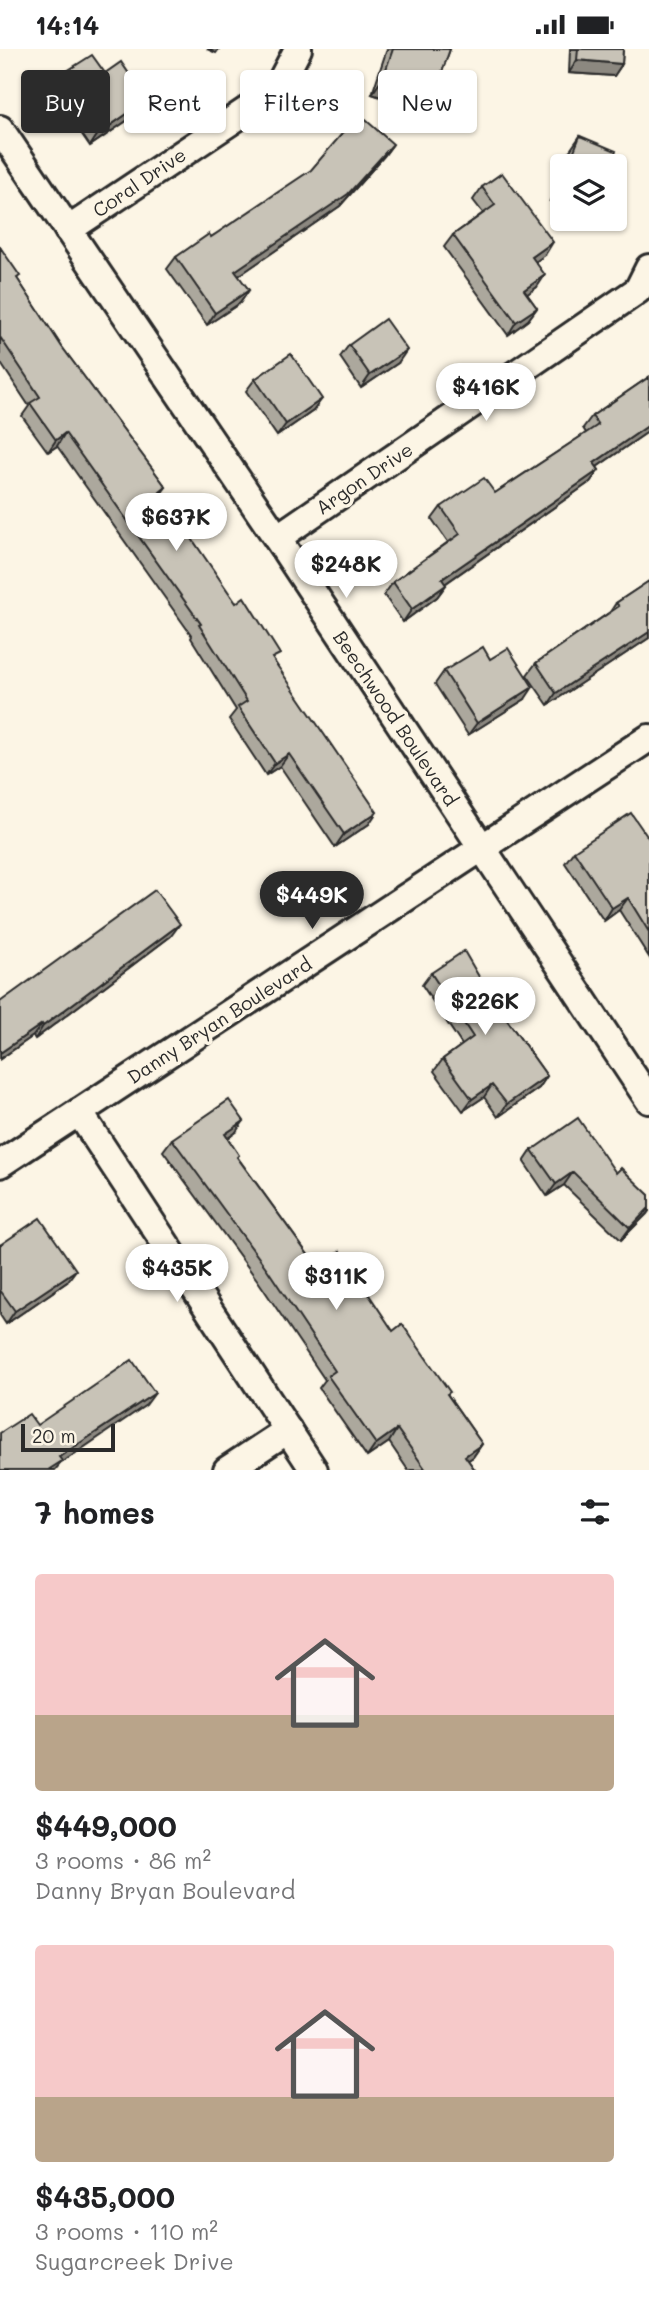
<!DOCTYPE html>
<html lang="en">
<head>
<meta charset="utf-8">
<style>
  body { margin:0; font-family:Mali,sans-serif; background:#f2f2f2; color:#202124; height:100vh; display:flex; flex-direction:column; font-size:26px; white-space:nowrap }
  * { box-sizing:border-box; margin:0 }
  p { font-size:23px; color:#757577 }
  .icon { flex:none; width:38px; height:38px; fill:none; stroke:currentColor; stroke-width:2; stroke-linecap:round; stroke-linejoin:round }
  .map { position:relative; height:1421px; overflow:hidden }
  .sheet { display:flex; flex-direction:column; background:#fff; flex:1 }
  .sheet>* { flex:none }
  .guide { position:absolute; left:21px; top:21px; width:607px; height:63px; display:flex; gap:14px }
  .tools { position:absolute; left:550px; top:105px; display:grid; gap:14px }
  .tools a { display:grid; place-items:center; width:77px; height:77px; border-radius:7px; background:#fff; box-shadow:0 2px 5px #0004; font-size:35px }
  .scale { position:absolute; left:21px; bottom:18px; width:94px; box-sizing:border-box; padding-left:7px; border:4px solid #2b2b2b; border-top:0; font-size:19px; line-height:24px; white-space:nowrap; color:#2b2b2b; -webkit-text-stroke:5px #fcf5e5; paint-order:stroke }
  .price { position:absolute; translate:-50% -60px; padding:0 16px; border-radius:24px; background:#fff; color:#222; font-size:23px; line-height:46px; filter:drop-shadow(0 2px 4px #0008) }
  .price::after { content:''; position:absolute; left:50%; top:42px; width:21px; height:16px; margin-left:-10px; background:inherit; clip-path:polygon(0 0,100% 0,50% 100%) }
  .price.active { background:#2b2b2b; color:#fff }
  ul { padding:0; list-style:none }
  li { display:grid; align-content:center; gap:14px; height:371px; padding:0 35px }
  li span { display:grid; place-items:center; height:217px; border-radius:7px; color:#555 }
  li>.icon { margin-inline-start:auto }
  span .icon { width:126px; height:126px; fill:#fffc; stroke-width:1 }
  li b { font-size:30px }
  h2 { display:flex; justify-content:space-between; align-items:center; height:84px; padding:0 35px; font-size:30px }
  .tag { padding:0 24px; border-radius:7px; background:#fff; box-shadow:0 2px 5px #0004; font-size:24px; line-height:63px }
  .tag.active { background:#2b2b2b; color:#fff }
  .status { display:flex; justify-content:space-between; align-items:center; height:49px; padding:0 35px; background:#fff; direction:ltr }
  .status svg { height:19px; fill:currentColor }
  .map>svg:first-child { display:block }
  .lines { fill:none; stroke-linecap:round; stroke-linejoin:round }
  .street-casing { stroke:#2b2b2b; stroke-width:32 }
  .street { stroke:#fcf5e5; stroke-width:26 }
  .wall { fill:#aca89d; stroke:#2b2b2b; stroke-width:2 }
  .shaded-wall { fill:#8c8880; stroke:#2b2b2b; stroke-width:2 }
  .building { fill:#c8c3b7; stroke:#2b2b2b; stroke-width:2 }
  .labels { text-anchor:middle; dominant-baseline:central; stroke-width:7; stroke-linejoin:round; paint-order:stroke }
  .street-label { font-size:19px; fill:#2b2b2b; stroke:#fcf5e5 }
</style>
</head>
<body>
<div class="status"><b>14:14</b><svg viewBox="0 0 49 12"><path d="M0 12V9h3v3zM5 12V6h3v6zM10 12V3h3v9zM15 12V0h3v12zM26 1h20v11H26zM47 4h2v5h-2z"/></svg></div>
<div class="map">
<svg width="649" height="1421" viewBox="0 0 649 1421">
  <rect width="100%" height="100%" fill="#fcf5e5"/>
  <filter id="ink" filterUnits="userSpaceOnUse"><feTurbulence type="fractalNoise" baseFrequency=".0143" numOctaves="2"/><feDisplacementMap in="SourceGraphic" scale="14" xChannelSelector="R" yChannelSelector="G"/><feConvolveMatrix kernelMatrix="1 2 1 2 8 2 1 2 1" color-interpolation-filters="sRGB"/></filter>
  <g filter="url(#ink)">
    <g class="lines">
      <g class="street-casing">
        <g id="street">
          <path d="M0,80L277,489L649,1051"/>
          <path d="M68,181L276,42L298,0"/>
          <path d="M277,489L638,241L649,219"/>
          <path d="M79,1063L314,1421"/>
          <path d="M0,1115L649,689"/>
          <path d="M227,1421L288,1381"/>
        </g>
      </g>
      <use href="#street" class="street"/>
    </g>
    <g class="wall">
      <path d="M207,0H219L216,4Z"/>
      <path d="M387,0H450L434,46L423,62L372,45Z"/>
      <path d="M570,0H623L622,15L614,27L569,24Z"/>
      <path d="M59,27L147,51L138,64L90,97L51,40Z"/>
      <path d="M580,87L610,117H564L571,100Z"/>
      <path d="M393,95L384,107L340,157L238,227L249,241L240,254L207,276L167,220L176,208L211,188Z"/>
      <path d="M562,122V156L550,152Z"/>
      <path d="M482,138L545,206L535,212L537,238L527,245L537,259L528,271L508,286L444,198L453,186L483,164L473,151Z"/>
      <path d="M0,198L18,231L62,298L166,438L161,445L274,612L369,775L335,798L280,717L266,726L229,670L236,661L191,589L192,587L57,397L48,403L22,367L29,357L0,313Z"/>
      <path d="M349,296L398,314L361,339L340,308Z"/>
      <path d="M649,328V382L597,418L599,421L590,433L445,535L446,536L437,548L403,573L384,546L393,533L448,493L432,470L441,458L495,444L586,384L583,379L592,367Z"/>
      <path d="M255,330L313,362L277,387L246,342Z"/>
      <path d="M649,532V589L548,656L527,626L536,614L610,563L616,554Z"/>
      <path d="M490,610L525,650L468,686L435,635L444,622Z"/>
      <path d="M649,790V908L619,861L604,872L565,814L574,802Z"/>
      <path d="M171,887L35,990L33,987L0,1010V953Z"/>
      <path d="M431,924L492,950L547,1027L539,1039L498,1068L484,1048L463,1062L434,1022L443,1010L462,996L422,936Z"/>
      <path d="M235,1084L228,1089L238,1109L317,1218L393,1282L448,1346L482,1395L473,1408L468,1411L475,1421H408L389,1393L367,1408L319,1339L325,1331L258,1232L163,1102L172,1090Z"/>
      <path d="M532,1101L616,1124L649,1146V1162L621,1191L564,1136L547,1147L524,1113Z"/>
      <path d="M0,1196L67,1233L6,1275L0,1266Z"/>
    </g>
    <g class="shaded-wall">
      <path d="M577,11L622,15L614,27L569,24Z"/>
      <path d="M383,29L434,46L423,62L372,45Z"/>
      <path d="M147,51L138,64L90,97L98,85Z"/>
      <path d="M393,95L384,107L340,157L227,235L235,222Z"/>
      <path d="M559,139L562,140V156L550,152Z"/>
      <path d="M553,193L545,206L524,221L532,208Z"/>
      <path d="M545,226L537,238L515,254L524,241Z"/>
      <path d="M249,241L240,254L207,276L215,264Z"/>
      <path d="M537,259L528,271L508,286L516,273Z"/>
      <path d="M407,301L398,314L361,339L370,326Z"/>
      <path d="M322,350L313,362L277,387L286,375Z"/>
      <path d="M649,376V382L585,426L594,414Z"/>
      <path d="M65,384L57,397L48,403L56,391Z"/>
      <path d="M599,421L590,433L433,543L442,530Z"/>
      <path d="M446,536L437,548L403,573L412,560Z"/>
      <path d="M649,583V589L548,656L556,644Z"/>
      <path d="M533,638L525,650L468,686L477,674Z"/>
      <path d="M289,705L280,717L266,726L275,714Z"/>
      <path d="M377,763L369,775L335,798L344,785Z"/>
      <path d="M628,849L619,861L604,872L612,859Z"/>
      <path d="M180,875L171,887L35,990L43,977Z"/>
      <path d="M42,975L33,987L0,1010V1004Z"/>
      <path d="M547,1027L539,1039L498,1068L507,1055Z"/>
      <path d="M492,1036L484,1048L463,1062L472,1050Z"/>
      <path d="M244,1072L235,1084L216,1097L225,1085Z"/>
      <path d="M573,1123L564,1136L547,1147L556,1135Z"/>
      <path d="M649,1159V1162L647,1165L621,1191L630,1179Z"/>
      <path d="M76,1221L67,1233L6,1275L15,1262Z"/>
      <path d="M155,1344L146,1356L60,1415L55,1421H48L59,1408Z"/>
      <path d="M397,1380L389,1393L367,1408L376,1395Z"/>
      <path d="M482,1395L473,1408L456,1419L465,1407Z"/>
    </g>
    <g class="building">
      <path d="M393,0H450L434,46L383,29Z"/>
      <path d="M578,0H623L622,15L577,11Z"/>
      <path d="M92,6L105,24L121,13L147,51L98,85L59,27Z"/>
      <path d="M359,65L393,95L348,145L235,222L249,241L215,264L176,208L209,185L211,188L311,121Z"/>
      <path d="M580,87L616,102L610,117H568Z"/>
      <path d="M502,124L553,193L532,208L545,226L524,241L537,259L516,273L453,186L495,156L482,138Z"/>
      <path d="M0,198L20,227L17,229L62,298L166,438L160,443L236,554L244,548L280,605L272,609L377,763L344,785L289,705L275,714L238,658L247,652L199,576L201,575L65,384L56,391L30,354L40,348L0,288Z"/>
      <path d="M385,270L407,301L370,326L349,296Z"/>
      <path d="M291,305L322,350L286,375L255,330Z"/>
      <path d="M649,328V376L594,414L599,421L442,530L446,536L412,560L393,533L460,485L441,458L484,429L495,444L598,376L592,367Z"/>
      <path d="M649,532V583L556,644L536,614L619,557L616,554Z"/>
      <path d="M483,598L490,610L508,599L533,638L477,674L444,622Z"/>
      <path d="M631,764L649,790V883L628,849L612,859L574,802Z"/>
      <path d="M155,841L180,875L43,977L42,975L0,1004V953Z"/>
      <path d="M464,902L492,950L547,1027L507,1055L492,1036L472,1050L443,1010L473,988L431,924Z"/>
      <path d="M229,1051L244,1072L225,1085L239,1106L237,1108L317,1218L340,1202L393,1282L402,1275L450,1343L447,1345L482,1395L465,1407L475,1421H426L397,1380L376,1395L328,1327L335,1322L267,1220L172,1090Z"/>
      <path d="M578,1069L616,1124L621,1119L649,1146V1159L630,1179L573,1123L556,1135L532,1101Z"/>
      <path d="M40,1169L76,1221L15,1262L0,1241V1196Z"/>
      <path d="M132,1311L155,1344L59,1408L62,1412L48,1421H0V1384L29,1365L37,1376Z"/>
    </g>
  </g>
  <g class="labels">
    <g class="street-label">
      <text transform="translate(139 133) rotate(-34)">Coral Drive</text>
      <text transform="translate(364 429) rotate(-34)">Argon Drive</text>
      <text transform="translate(396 669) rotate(56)">Beechwood Boulevard</text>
      <text transform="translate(219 971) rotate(-33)">Danny Bryan Boulevard</text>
    </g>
  </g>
</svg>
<div class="tools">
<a><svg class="icon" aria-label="layers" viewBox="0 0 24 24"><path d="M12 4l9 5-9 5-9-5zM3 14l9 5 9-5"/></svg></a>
</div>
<div class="scale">20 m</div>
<b class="price" style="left:486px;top:374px">$416K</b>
<b class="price" style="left:176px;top:504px">$637K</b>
<b class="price" style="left:346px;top:551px">$248K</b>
<b class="price active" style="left:312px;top:882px">$449K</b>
<b class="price" style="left:485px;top:988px">$226K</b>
<b class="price" style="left:177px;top:1255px">$435K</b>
<b class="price" style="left:336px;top:1263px">$311K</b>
<div class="guide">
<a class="tag active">Buy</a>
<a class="tag">Rent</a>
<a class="tag">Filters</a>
<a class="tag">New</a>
</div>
</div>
<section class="sheet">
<h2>7 homes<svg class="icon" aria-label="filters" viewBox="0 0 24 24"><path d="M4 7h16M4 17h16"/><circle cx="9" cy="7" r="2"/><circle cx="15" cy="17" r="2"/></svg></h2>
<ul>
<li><span style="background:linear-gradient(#f6c9c9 65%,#b9a48a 0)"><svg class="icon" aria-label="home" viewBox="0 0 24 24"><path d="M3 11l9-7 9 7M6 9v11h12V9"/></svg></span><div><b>$449,000</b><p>3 rooms · 86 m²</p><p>Danny Bryan Boulevard</p></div></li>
<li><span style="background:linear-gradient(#f6c9c9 70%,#b9a48a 0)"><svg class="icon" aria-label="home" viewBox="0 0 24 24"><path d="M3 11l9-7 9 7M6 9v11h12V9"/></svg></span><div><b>$435,000</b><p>3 rooms · 110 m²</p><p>Sugarcreek Drive</p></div></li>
</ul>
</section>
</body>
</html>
